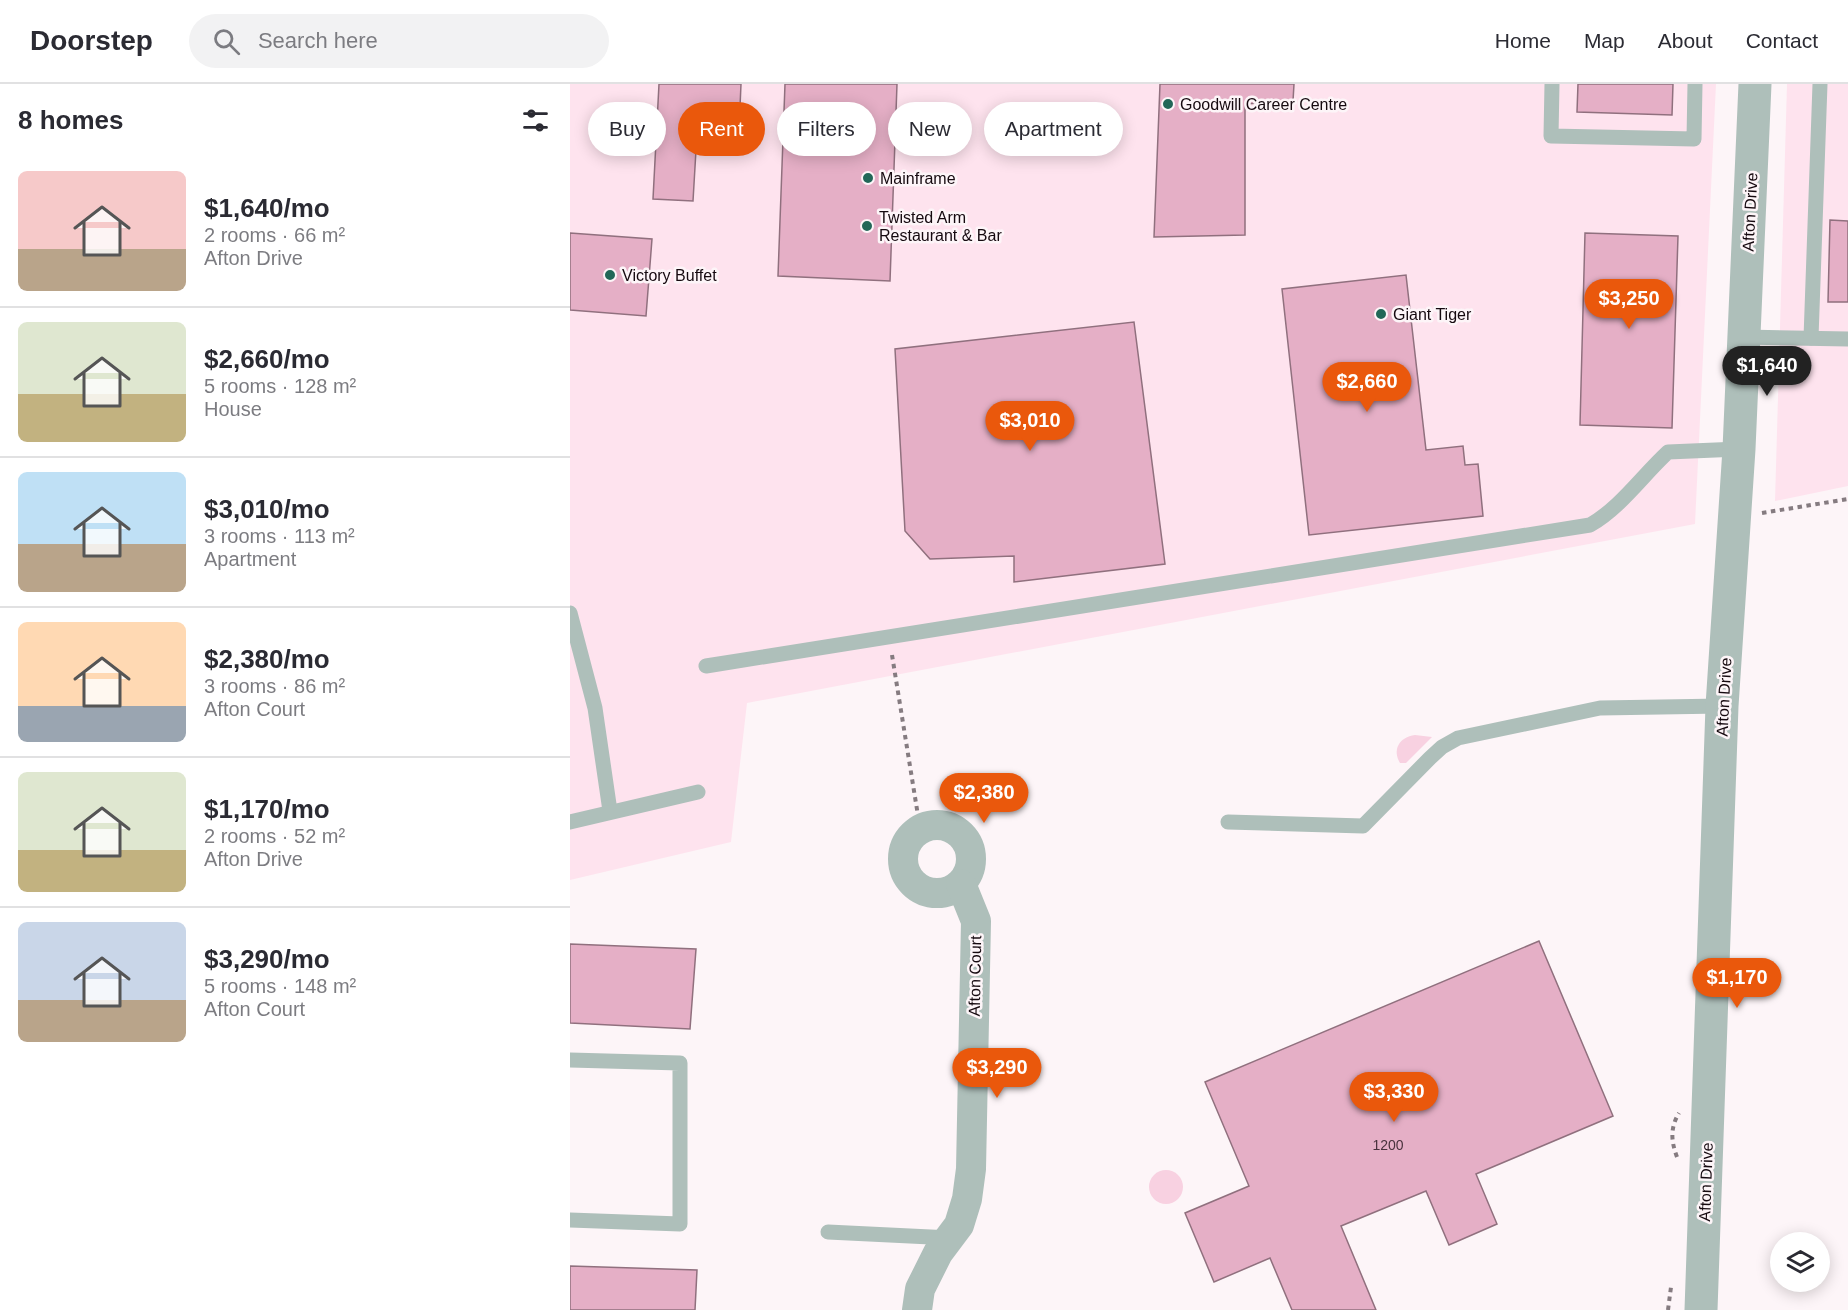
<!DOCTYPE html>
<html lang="en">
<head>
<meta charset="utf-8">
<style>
  body { margin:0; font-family:Helvetica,sans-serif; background:#f2f2f3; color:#2b2b33; height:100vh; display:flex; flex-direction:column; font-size:22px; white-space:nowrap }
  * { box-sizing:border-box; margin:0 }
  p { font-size:20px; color:#7c7c81 }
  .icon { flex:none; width:33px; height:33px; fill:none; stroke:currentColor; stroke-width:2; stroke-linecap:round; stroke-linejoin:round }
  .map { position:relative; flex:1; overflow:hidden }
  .panel { display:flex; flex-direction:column; background:#fff; width:570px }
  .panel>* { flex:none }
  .hud { position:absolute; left:18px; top:18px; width:570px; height:54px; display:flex; gap:12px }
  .tools { position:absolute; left:1200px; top:1148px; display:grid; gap:12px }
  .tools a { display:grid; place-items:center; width:60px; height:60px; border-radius:50%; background:#fff; box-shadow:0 3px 15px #0003; font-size:30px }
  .price { position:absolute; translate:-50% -51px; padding:0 14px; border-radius:21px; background:#ea580c; color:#fff; font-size:20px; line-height:39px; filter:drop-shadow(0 2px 3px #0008) }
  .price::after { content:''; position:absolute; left:50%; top:36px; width:18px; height:14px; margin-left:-9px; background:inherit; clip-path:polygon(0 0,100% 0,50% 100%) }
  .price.active { background:#222; color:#fff }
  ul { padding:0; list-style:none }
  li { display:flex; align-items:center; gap:18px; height:150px; padding:0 18px }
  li+li { border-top:2px solid #e1e1e2 }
  li span { display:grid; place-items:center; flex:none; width:168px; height:120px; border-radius:9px; color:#555 }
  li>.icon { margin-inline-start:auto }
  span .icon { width:72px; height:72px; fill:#fffc; stroke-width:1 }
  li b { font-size:26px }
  h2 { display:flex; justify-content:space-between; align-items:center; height:72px; padding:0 18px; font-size:26px }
  .pill { padding:0 21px; border-radius:27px; background:#fff; box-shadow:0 3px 15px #0003; font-size:21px; line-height:54px }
  .pill.active { background:#ea580c; color:#fff }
  header { display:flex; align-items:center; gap:36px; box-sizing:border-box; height:84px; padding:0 30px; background:#fff; border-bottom:2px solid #e1e1e2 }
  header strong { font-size:28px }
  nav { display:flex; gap:33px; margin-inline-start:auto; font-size:21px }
  .search { width:420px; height:54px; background:#f2f2f3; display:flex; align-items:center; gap:15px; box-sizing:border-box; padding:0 21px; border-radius:33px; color:#7c7c81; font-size:22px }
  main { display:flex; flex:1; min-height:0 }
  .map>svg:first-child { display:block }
  .built { fill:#fee3ee }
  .green { fill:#f8d1e1 }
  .building { fill:#e5afc6; stroke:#90707e; stroke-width:1.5 }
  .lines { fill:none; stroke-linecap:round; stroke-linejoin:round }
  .path { stroke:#857b80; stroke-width:4; stroke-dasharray:4.5 4.5; stroke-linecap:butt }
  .service { stroke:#aebfba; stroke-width:15 }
  .minor { stroke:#aebfba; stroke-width:30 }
  .tertiary { stroke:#aebfba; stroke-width:33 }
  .poi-dot { fill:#226758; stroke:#fdf5f8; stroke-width:2 }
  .labels { text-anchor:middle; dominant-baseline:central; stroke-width:5; stroke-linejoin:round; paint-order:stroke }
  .number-label { font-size:14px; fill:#49323d }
  .poi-label { font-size:16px; fill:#15090f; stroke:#fdf5f8; text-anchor:start }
  .street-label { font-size:16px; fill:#15090f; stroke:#fdf5f8 }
</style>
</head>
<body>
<header>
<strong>Doorstep</strong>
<div class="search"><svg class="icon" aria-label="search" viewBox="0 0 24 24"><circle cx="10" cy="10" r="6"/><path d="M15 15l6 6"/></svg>Search here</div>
<nav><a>Home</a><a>Map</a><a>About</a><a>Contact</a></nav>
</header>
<main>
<section class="panel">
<h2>8 homes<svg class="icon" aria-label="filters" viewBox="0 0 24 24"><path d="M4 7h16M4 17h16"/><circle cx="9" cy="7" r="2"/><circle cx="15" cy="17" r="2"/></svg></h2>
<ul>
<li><span style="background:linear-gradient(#f6c9c9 65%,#b9a48a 0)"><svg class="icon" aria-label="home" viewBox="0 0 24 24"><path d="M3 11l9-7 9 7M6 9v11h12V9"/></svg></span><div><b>$1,640/mo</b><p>2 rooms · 66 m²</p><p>Afton Drive</p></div></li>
<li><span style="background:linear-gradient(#dfe7d0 60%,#c2b280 0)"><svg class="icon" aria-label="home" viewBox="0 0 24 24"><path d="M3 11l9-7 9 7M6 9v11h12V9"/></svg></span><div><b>$2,660/mo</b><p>5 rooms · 128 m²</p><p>House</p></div></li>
<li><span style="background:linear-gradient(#bfe0f5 60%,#b9a48a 0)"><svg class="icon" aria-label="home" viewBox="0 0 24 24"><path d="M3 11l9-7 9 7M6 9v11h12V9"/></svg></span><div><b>$3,010/mo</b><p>3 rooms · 113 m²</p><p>Apartment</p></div></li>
<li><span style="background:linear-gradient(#ffd9b3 70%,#9aa5b1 0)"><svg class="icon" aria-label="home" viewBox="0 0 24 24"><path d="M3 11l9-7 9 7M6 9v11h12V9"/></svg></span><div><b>$2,380/mo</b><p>3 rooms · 86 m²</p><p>Afton Court</p></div></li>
<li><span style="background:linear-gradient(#dfe7d0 65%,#c2b280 0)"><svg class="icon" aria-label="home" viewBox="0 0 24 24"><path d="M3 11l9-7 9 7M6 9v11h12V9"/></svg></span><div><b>$1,170/mo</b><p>2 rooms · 52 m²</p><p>Afton Drive</p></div></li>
<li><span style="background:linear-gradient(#c9d6e8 65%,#b9a48a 0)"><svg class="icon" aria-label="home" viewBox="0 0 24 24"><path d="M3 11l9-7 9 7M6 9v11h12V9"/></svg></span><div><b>$3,290/mo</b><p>5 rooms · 148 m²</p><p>Afton Court</p></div></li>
</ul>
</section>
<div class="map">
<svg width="1278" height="1226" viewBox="0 0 1278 1226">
  <rect width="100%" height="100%" fill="#fdf5f8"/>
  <g class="built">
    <path d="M0,0H1146L1125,440L177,619L161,758L0,796Z"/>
    <path d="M1217,0H1278V402L1205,417Z"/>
  </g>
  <g class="green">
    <path d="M845,651L862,653L836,679H830C822,666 829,653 845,651Z"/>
    <circle cx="596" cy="1103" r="17"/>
  </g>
  <g class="building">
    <path d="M89,0H171L168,68L126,66L123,117L83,115Z"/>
    <path d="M215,0H327L320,197L208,192Z"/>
    <path d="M590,0H724L723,17L675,20V151L584,153Z"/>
    <path d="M1008,0H1103L1102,31L1007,28Z"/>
    <path d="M1260,136L1278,137V218H1258Z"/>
    <path d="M0,149L82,155L76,232L0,226Z"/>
    <path d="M1015,149L1108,152L1102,344L1010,341Z"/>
    <path d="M836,191L856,366L893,362L895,381L908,380L913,432L739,451L712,205Z"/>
    <path d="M564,238L595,480L444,498V472L360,475L335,447L325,265Z"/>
    <path d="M969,857L1043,1032L906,1090L927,1140L879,1161L856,1107L771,1142L806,1226H722L700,1174L644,1198L615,1129L679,1102L635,998Z"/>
    <path d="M0,860L126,865L120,945L0,939Z"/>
    <path d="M0,1182L127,1186L125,1226H0Z"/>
  </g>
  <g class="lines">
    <g class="path">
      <path d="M1192,429L1278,415"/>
      <path d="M322,571L350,744"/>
      <path d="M1107,1073C1101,1057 1100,1044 1109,1029"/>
      <path d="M1098,1226L1101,1203"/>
    </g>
    <g class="service">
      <path d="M982,0L981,52L1124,55L1125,0"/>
      <path d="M1174,253L1278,255"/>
      <path d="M1241,254L1250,0"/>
      <path d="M0,529L25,624L40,727"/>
      <path d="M136,582L1020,441C1050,424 1072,392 1098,368L1169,365"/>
      <path d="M0,738L128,708"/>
      <path d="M658,738L793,742L860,674L872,663L888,654L1030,624L1152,622"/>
      <path d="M0,976L110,979V1140L0,1136"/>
      <path d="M258,1148L381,1154"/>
    </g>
    <g class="minor">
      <circle cx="367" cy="775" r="34"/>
      <path d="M347,1226L350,1205L368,1169L389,1141L397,1115L401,1085L406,837L391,800"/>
    </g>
    <path class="tertiary" d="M1131,1226L1152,622L1169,365L1185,0"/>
  </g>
  <g class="poi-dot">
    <circle cx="598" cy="20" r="6"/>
    <circle cx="298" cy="94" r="6"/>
    <circle cx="297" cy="142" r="6"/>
    <circle cx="40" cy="191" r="6"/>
    <circle cx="811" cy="230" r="6"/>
  </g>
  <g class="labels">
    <g class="number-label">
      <text x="818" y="1061">1200</text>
    </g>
    <g class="poi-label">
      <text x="610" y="20">Goodwill Career Centre</text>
      <text x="310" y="94">Mainframe</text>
      <text x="309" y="133">Twisted Arm<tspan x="309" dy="18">Restaurant &amp; Bar</tspan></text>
      <text x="52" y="191">Victory Buffet</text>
      <text x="823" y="230">Giant Tiger</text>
    </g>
    <g class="street-label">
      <text transform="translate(1180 128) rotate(-87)">Afton Drive</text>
      <text transform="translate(1154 613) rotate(-87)">Afton Drive</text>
      <text transform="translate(405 892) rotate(-89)">Afton Court</text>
      <text transform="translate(1136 1098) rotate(-88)">Afton Drive</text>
    </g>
  </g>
</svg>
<div class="tools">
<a><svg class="icon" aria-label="layers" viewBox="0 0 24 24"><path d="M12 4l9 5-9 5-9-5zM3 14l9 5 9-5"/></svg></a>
</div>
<b class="price" style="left:1059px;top:246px">$3,250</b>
<b class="price active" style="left:1197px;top:313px">$1,640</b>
<b class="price" style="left:797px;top:329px">$2,660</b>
<b class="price" style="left:460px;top:368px">$3,010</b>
<b class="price" style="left:414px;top:740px">$2,380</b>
<b class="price" style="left:1167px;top:925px">$1,170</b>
<b class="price" style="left:427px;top:1015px">$3,290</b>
<b class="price" style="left:824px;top:1039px">$3,330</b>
<div class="hud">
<a class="pill">Buy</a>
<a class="pill active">Rent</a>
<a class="pill">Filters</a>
<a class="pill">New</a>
<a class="pill">Apartment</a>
</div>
</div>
</main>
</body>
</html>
